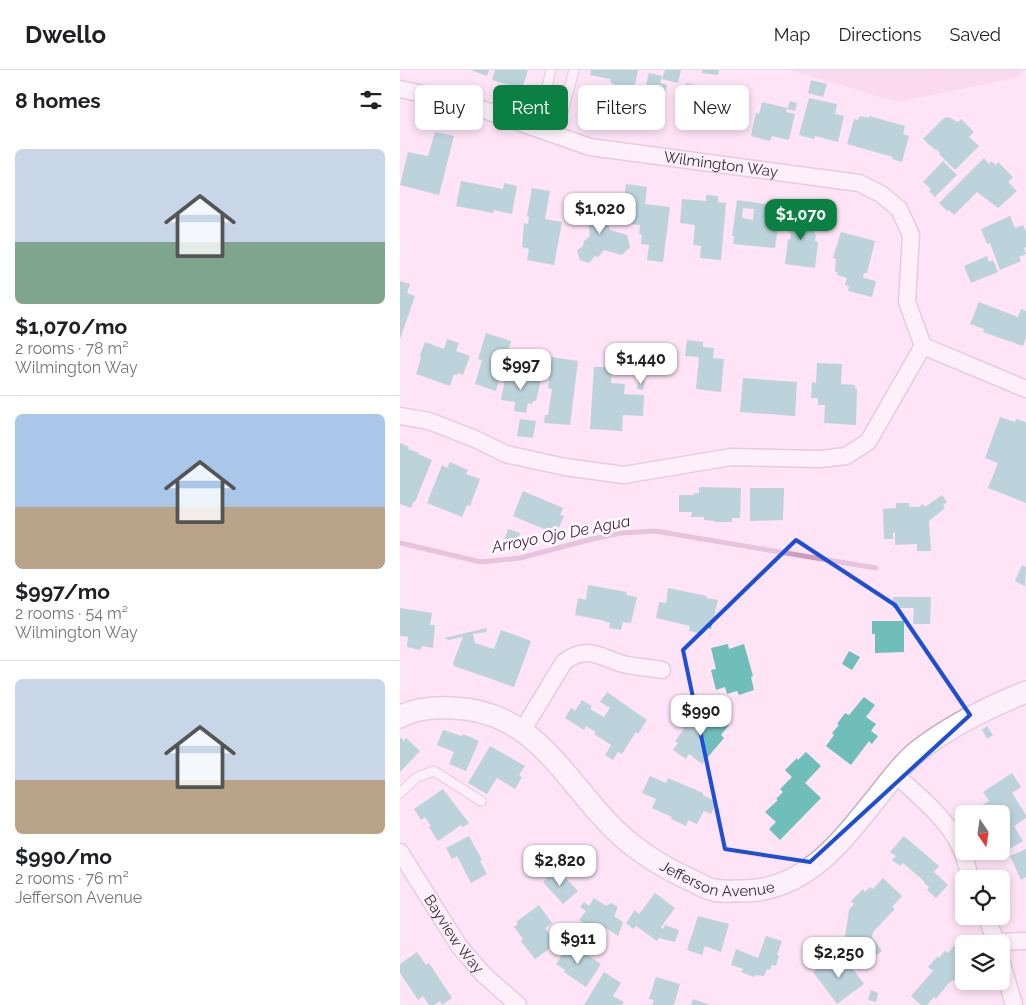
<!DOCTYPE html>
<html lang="en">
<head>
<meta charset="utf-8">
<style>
  body { margin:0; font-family:Raleway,sans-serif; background:#f6f6f6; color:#202124; height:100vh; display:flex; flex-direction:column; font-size:19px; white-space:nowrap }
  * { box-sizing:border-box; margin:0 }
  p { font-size:16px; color:#757577 }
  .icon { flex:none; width:28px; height:28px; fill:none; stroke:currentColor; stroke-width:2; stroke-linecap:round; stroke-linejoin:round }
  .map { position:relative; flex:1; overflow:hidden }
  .details { display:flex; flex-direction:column; background:#fff; width:400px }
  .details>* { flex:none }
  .hud { position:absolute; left:15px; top:15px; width:475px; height:45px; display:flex; gap:10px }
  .needle { width:32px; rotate:167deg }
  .fabs { position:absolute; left:555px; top:735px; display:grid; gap:10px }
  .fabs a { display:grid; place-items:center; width:55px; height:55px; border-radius:8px; background:#fff; box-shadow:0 2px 8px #0003; font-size:25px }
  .price { position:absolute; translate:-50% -42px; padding:0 11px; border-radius:10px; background:#fff; color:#222; font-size:16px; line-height:32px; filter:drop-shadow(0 1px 2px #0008) }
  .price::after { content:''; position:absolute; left:50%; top:30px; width:15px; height:11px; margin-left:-8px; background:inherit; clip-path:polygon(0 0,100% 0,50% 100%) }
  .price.active { background:#0b8043; color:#fff }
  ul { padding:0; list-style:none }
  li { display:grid; align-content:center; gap:10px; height:265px; padding:0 15px }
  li+li { border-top:1px solid #e0e0e0 }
  li span { display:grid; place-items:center; height:155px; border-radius:8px; color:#555 }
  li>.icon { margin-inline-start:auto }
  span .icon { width:90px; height:90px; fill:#fffc; stroke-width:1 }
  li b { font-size:21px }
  h2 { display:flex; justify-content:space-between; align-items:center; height:60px; padding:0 15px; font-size:21px }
  .chip { padding:0 18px; border-radius:8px; background:#fff; box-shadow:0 2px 8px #0003; font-size:18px; line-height:45px }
  .chip.active { background:#0b8043; color:#fff }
  header { display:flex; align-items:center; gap:30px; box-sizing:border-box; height:70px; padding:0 25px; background:#fff; border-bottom:1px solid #e0e0e0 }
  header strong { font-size:24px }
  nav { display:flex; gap:28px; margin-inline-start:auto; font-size:18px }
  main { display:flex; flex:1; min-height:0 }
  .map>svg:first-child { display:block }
  .green { fill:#f9cceb }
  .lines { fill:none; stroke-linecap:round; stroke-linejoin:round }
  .stream { stroke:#ce9bbf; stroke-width:5 }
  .building { fill:#70beba; fill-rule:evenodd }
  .service-casing { stroke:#c7afc0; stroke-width:11 }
  .minor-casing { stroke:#c7afc0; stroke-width:19 }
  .tertiary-casing { stroke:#c7afc0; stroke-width:24 }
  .service { stroke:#fff; stroke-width:9 }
  .minor { stroke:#fff; stroke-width:16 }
  .tertiary { stroke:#fff; stroke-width:21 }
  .marked { fill:none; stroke:#1d4ed8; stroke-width:4; stroke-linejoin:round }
  .labels { text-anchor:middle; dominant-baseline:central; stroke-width:5; stroke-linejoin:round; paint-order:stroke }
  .street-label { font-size:15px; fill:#362c33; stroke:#fff }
  .water-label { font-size:16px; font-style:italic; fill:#541847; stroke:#fff }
</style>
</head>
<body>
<header>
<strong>Dwello</strong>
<nav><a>Map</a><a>Directions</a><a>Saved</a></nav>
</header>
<main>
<section class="details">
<h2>8 homes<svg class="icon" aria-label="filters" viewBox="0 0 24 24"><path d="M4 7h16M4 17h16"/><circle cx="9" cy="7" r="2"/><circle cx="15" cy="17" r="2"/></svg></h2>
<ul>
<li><span style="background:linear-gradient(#c9d6e8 60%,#7fa58c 0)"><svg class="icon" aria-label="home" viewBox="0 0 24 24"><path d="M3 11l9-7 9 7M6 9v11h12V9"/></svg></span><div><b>$1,070/mo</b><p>2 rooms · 78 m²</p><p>Wilmington Way</p></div></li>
<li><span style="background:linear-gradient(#a9c7e8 60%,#b9a48a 0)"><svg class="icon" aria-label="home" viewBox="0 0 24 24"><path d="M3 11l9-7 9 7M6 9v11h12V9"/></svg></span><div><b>$997/mo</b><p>2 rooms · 54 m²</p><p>Wilmington Way</p></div></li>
<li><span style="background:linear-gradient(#c9d6e8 65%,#b9a48a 0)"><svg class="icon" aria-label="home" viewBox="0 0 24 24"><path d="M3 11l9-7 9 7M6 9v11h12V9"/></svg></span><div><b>$990/mo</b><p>2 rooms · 76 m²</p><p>Jefferson Avenue</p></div></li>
</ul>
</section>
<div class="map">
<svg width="626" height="935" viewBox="0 0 626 935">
  <rect width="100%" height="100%" fill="#fee4f5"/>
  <path class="green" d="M390,0H622L619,7L497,32Z"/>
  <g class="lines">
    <path class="stream" d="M0,473L81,492L120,488L192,469L222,463L255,461L476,498"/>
  </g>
  <g class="building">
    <path d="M71,0H89L87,6Z"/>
    <path d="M95,0H128L122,19L92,10Z"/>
    <path d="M191,0H238L228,49L208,45L215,15L211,13L210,9L190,5Z"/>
    <path d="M265,0H281L278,13L262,9Z"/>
    <path d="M302,0H319L318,5L302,3Z"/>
    <path d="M249,3L262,6L260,13L267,15L257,51L240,46L246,23H244Z"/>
    <path d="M411,10L427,14L423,27L408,23Z"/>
    <path d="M286,13L304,17L301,29L310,31L303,58L278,52Z"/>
    <path d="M409,28L437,34L435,44L444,46L438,72L415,66L414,69L399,65Z"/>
    <path d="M390,31L397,33L395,41L387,39Z"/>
    <path d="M362,32L387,38L386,42L395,44L389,70L372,66L370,71L351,66L356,43L359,44Z"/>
    <path d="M460,46L469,48V46L505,56L503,64L509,66L502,92L492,89L493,87L447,74L454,49L458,50Z"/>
    <path d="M548,47L558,52L561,49L574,62L569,67L579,76L555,100L539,84L540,83L536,79L535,80L523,69L544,48Z"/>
    <path d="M35,62L54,66L39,125L0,115L8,82L28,86Z"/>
    <path d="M584,88L589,94L591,91L596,95L598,92L613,107L608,112L617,121L598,138L577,122L554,145L549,140L547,141L539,133Z"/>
    <path d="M543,91L557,105L535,127L529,121L531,119L523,112Z"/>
    <path d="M61,111L103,119L104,113L117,116L112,144L94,140L93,143L56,136Z"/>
    <path d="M226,114L247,117L245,134L270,137L263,192L247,190L249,175L241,174L242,165L239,164L240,155L231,154L233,141L222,140Z"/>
    <path d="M132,118L150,121L145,149L162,152L154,195L127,190L129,179L122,177L124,153L128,154L129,147L127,146Z"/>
    <path d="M306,125L318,126V132L326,133L321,190L300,188L301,176L293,175L295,155L280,153L282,129L306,131Z"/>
    <path d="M191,129L204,131L201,147H203V149L206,150L210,160L227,165L230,177L222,185L204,180L198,187L195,186L189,193L180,190L177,180L181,178L184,174L183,172L190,166L188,151L181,148L182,138L190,139Z"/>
    <path d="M337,130L381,136L375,178L333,174L334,166H332ZM343,138L354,139L353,150L342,148Z"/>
    <path d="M393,138L409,140L406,159L415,161L414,164H416L415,171L418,172L415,198L385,194L388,169L390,170L391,163H389Z"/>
    <path d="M610,146L615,158L623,155L626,162V177L624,178L626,184L619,187L621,191L600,200L590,173L587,174L581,159Z"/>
    <path d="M441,162L475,171L467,203H464L463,206L464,208L476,211L472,227L448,221L449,216L445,215L447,208L437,205L438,202H435L436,189L433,188Z"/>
    <path d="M587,186L589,192L593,190L598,202L571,213L564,196Z"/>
    <path d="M0,211L10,214L7,223L15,226L0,269Z"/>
    <path d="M579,232L618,247L621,239L626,241V267L623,276L583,262L584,259L570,254Z"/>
    <path d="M86,263L111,271L96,321L75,314L82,290L78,289Z"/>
    <path d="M47,269L59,273L56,281L70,286L63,305L58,303L57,305L54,304L50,316L16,304L21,288L20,285L25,272L44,279Z"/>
    <path d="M287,270L303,272V277L314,278L313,288L324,289L321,322L296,319L299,287L285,286Z"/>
    <path d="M152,287L178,291L170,355L144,353L145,345H148L152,319L148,318Z"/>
    <path d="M417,293L442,294L441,314L455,315V318L457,319L456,355L424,353L425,335H418V328H411L412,312L416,313Z"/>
    <path d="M194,297H212L211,313L225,314L224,324L244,325L243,346L223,345L222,361L190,359Z"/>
    <path d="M130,303L142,305L136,331H133L132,334L128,333L126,343L114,341L115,332L101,330L106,304L129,309Z"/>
    <path d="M343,308L397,312L395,346L340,342Z"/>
    <path d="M239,310L245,311L243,320L237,319Z"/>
    <path d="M600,347L615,352L616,349L626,352V433L588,418L598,393L585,388Z"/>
    <path d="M120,349L136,351L133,368L117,366Z"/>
    <path d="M0,373L9,377L8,379L19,383L18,384L32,390L15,432L14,431L11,438L0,434Z"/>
    <path d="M50,392L68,400L66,404L80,409L70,436L67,435L62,447L27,433L42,395L47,398Z"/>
    <path d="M299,417L341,418L340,448H332V452H315V451L304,450V447H291L292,442H279V425H294V423H299Z"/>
    <path d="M350,418H384L383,450L350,451Z"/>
    <path d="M123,421L163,438L160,445L164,446L156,464L113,446Z"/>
    <path d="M542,425L547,432L543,435L545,438L529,451L531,481H517V474L495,475V462L493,463V469H484L483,439L496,438V433H509V437H519L523,434L525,437Z"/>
    <path d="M108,459L120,463L117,473L105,469Z"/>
    <path d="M622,495L626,497L625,516L615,511Z"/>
    <path d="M188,515L227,522L226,525L237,527L231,553L223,552L221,560L209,558L210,553L201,550L175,545L178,528L186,530Z"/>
    <path d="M268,518L307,526L306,528L318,530L311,559L304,557L303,564L289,561L290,556L256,548L259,532L266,533Z"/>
    <path d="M493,527H531L530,554H513L514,538H493Z"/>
    <path d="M0,538L32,543L30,555H35L33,578L22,576L20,580L7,577L8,567L0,566Z"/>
    <path d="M472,551H504V582L475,583V564H472Z"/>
    <path d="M87,558L86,562L73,564L75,573L94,579L101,560L131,571L114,617L54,596L53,593L63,567L49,570L44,568Z"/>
    <path d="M328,574L329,579L344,574L353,606L351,607L354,620L339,625L337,621L327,624L325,617L316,620L311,600L316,599L311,578Z"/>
    <path d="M449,581L460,587L452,600L442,594Z"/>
    <path d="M207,622L247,650L238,664L236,662L222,684L218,682L213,690L205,685L211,675L194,664L196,662L186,656L184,660L165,648L171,638L175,641L182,630L192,636L190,639L204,647L210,638L200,632Z"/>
    <path d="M464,627L475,635L466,647L476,654L471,661L478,666L472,674L469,671L451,695L426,676L434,665L432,663L439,655L437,654L445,643L449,645Z"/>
    <path d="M306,641L313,647L315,644L329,655L321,665L324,668L302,694L289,684L286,689L273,680L278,673L275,671L284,659L282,658L287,651L293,656L295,654L285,647L289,643L299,650Z"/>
    <path d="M587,656L593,665L587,669L582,660Z"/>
    <path d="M43,660L62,666L63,664L79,671L66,701L49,694L54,682L37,675Z"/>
    <path d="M0,667L4,671L6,668L20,681L0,702Z"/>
    <path d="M90,676L125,696L119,705L122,707L115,719L97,708L87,724L68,713Z"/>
    <path d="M406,682L421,696L405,713L421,728L380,770L369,759L376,752L365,742L378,730L376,729L383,722L380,719L392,707L385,700L397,688L398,690Z"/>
    <path d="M612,703L621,717L612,723L626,745V748L614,756L623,771L608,780L601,769V744H583L579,737L589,731L583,722Z"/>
    <path d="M250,706L266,713L268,708L303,723V725L317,732L311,744L304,741L297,754L288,750L286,756L271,749L272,747L252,738L256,729L242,723Z"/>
    <path d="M43,719L69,753L63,757L61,755L38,771L29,757L31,756L25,747L21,750L14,739Z"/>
    <path d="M69,766L82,790L80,791L87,804L71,813L57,786L52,789L46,778Z"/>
    <path d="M504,766L539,796L534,802L548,815L536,828L527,820L529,817L524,813L525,812L503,793L500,796L492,790L496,786L490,782Z"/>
    <path d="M626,779V807L621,810L610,786Z"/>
    <path d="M157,799L178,821L163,834L143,812Z"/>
    <path d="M483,808L502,826L492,837L495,839L473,862L472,867L482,881L460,896L444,874L449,840L454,834L451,831L463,819L465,822L470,817L473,819Z"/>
    <path d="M255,823L275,838L261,857L263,859L265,855L279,860L275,872L259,868L257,871L236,856L233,859L226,853L235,840L239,844Z"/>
    <path d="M194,828L206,836L211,833L218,837L214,846L223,852L218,866L206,858L201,865L179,850L186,841L180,837L184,832L189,836Z"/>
    <path d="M139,835L152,853L145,858L156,874L135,889L121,871L123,869L114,857L118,854L116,852Z"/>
    <path d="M298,846L329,854L321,882L305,876L302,885L287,880Z"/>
    <path d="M366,866L382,871L377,885L379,886L376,896L372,895L370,900L367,899L364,906L355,905L354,907L341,902L343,899L331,895L336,879L358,888Z"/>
    <path d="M170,873L201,894L186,917L164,902L165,900L156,894Z"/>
    <path d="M554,876L564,885V900L555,911L553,910L548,914L536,929L534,927L527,935H521L511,926L533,901L528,897L538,886L539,888L545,881L548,883Z"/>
    <path d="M17,882L26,895L29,893L52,928L42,935L40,931L34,935H29L23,926L18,930L0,903V894Z"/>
    <path d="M442,884L464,914L437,934L413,902L427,892L428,894Z"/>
    <path d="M204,902L221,913L213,926L224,932L222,935H184Z"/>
    <path d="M256,907L280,914L274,935H252L254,930L249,929Z"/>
    <path d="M471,920L478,923L476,932L468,930Z"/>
    <path d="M293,929L310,935H291Z"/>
  </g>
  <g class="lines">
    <g class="service-casing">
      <g id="service">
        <path d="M137,59L151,0"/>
        <path d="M157,65L174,0"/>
        <path d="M0,723L17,707L34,701L81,731"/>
      </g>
    </g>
    <g class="minor-casing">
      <g id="minor">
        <path id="s1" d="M0,19L61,32L190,77L459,113L481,124L499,139L511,165L507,232L523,276L626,319"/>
        <path d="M0,346L29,351L73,368L106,384L165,397L224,405L331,387L421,389L446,386L468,372L523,276"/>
        <path d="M122,661L164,592C189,573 202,589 227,595C239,597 251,598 262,600"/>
        <path d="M495,704C517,725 546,747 560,776C565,786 567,798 571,809"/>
        <path id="s2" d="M0,782L59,876L83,904L118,935"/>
        <path d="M586,846L597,874"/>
        <path d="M597,872L626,871"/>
        <path d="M601,890L614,935"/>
      </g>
    </g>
    <g class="tertiary-casing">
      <g id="tertiary">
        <path id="s3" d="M0,647C15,638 35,637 52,638C134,640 163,708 213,758C236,781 264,798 293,811C299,814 307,819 314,820C322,822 332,821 341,821C407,822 444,768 482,721C493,707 504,692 518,681C550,656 589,637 626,622"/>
      </g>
    </g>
    <use href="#service" class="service"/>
    <use href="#minor" class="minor"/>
    <use href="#tertiary" class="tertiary"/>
  </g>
  <path d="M0 0H626V935H0ZM396,470L495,535L570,645L410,792L325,779L283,580Z" fill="#fee4f5" fill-opacity=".55" fill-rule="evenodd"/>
  <path class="marked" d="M396,470L495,535L570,645L410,792L325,779L283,580Z"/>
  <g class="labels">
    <g class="street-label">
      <text stroke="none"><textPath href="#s1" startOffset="331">Wilmington Way</textPath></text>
      <text stroke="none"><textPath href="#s3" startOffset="382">Jefferson Avenue</textPath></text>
      <text stroke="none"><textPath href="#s2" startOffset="98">Bayview Way</textPath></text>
    </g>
    <g class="water-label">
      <text transform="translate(161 464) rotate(-11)">Arroyo Ojo De Agua</text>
    </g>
  </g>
</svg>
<div class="fabs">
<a><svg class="needle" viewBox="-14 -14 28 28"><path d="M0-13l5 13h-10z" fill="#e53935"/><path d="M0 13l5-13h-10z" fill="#757577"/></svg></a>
<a><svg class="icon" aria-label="locate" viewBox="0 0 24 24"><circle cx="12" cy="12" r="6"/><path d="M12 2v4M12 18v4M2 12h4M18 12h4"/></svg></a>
<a><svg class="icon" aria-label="layers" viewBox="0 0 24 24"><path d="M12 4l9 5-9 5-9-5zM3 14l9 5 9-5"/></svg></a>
</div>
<b class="price" style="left:200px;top:165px">$1,020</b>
<b class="price active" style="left:401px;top:171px">$1,070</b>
<b class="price" style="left:241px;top:315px">$1,440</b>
<b class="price" style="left:121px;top:321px">$997</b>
<b class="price" style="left:301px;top:667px">$990</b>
<b class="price" style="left:160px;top:817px">$2,820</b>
<b class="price" style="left:178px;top:895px">$911</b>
<b class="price" style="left:439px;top:909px">$2,250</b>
<div class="hud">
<a class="chip">Buy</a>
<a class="chip active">Rent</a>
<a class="chip">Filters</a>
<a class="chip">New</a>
</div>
</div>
</main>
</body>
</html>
